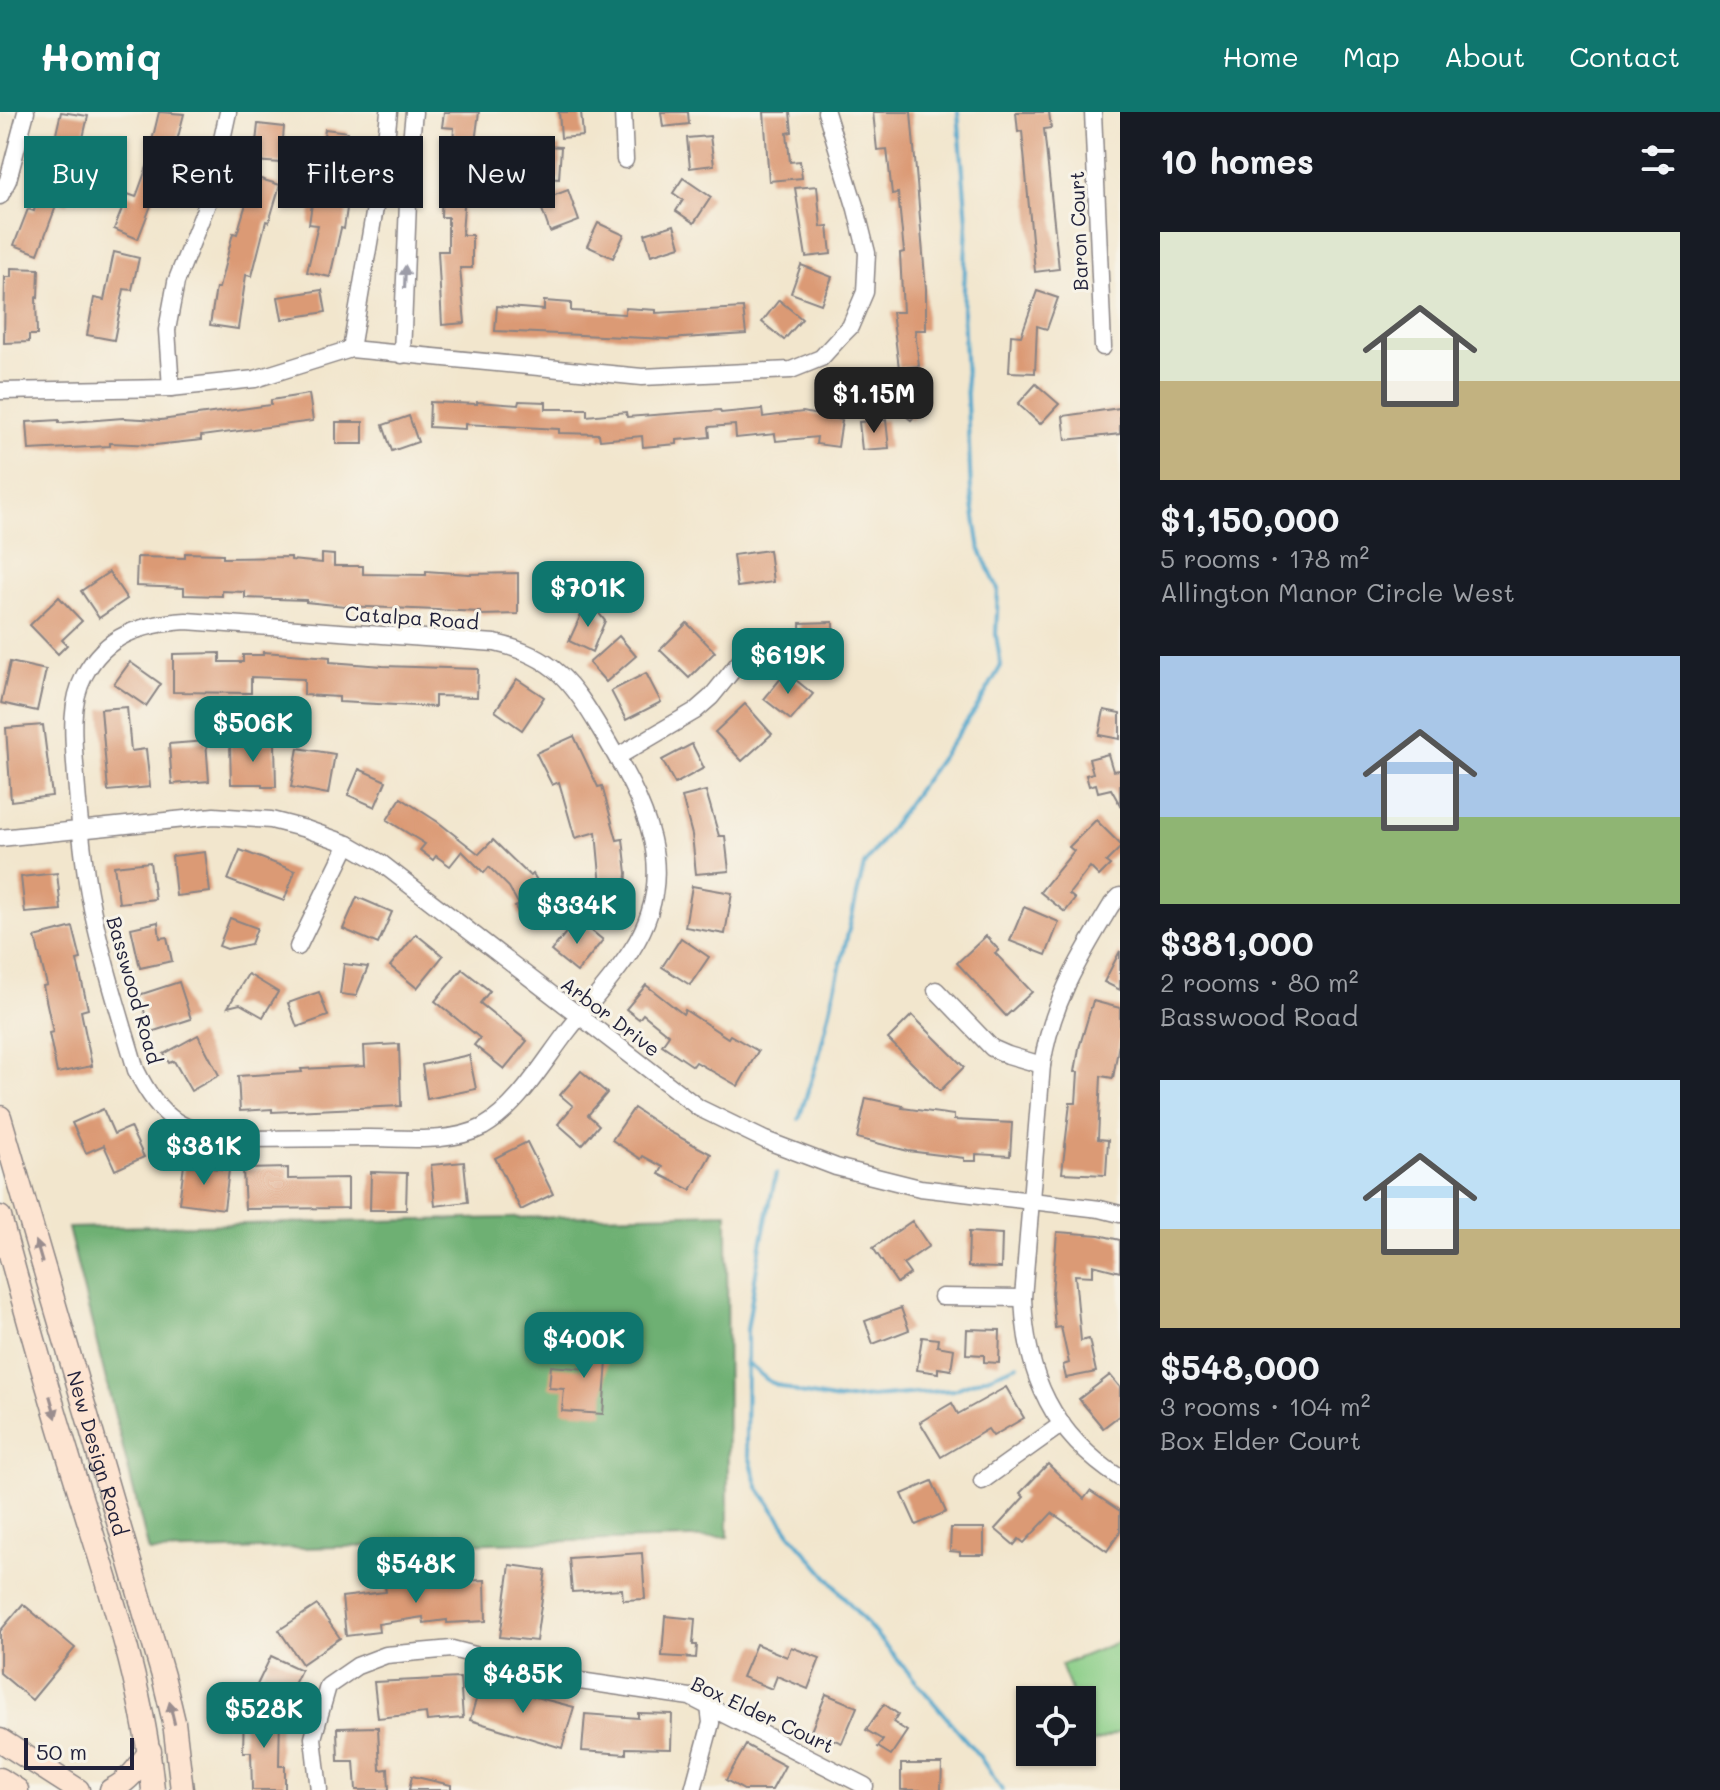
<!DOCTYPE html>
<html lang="en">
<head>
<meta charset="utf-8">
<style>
  body { margin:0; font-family:Mali,sans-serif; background:#242831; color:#f1f3f6; height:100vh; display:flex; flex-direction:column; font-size:30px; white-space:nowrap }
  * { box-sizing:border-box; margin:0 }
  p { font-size:26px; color:#9ea1a6 }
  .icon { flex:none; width:44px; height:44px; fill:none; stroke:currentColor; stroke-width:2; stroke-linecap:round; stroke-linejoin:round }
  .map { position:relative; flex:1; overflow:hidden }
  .panel { display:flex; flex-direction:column; background:#171b24; width:600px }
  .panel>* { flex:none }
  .banner { position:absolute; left:24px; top:24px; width:760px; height:72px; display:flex; gap:16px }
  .fabs { position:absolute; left:1016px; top:1574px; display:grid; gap:16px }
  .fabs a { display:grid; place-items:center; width:80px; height:80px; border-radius:0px; background:#171b24; box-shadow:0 2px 6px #0004; font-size:40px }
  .scale { position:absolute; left:24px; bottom:20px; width:110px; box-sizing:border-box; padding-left:8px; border:4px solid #22223b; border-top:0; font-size:22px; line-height:28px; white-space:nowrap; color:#22223b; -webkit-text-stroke:6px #f7f3e8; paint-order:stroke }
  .price { position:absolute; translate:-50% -68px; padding:0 18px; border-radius:16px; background:#0f766e; color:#fff; font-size:26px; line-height:52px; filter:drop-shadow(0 2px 4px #0008) }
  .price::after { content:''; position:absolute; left:50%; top:48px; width:24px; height:18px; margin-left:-12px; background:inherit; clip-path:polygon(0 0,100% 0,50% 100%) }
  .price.current { background:#222; color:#fff }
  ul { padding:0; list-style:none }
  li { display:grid; align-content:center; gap:16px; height:424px; padding:0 40px }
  li span { display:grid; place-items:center; height:248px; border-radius:0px; color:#555 }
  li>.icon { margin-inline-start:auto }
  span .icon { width:144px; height:144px; fill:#fffc; stroke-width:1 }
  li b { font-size:34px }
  h2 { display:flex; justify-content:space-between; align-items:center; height:96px; padding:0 40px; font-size:34px }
  .chip { padding:0 28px; border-radius:0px; background:#171b24; box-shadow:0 2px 6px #0004; font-size:28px; line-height:72px }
  .chip.current { background:#0f766e; color:#fff }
  header { display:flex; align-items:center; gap:48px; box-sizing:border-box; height:112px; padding:0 40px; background:#0f766e; color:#fff }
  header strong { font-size:38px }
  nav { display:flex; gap:44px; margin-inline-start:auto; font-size:28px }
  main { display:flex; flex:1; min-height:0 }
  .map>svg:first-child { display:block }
  .green { fill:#89cd86; stroke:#567860; stroke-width:2 }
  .forest { fill:#6eb073; stroke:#486957; stroke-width:2 }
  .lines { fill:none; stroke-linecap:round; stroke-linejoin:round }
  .stream { stroke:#4ea5cb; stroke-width:4 }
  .building { fill:#db9a75 }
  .street-casing { stroke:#8a8484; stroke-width:19 }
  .secondary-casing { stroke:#8a8484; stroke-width:25 }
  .street { stroke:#fff; stroke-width:16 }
  .secondary { stroke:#fde4d1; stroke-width:22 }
  .oneway { fill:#9c9ca7 }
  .oneway2 { fill:#9a8d8e }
  .labels { text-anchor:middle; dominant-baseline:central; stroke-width:6; stroke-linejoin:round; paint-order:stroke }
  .street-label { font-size:20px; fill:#22223b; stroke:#f7f3e8 }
</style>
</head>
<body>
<header>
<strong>Homiq</strong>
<nav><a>Home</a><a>Map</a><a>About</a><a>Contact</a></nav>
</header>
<main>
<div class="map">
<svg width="1120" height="1678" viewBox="0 0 1120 1678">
  <rect width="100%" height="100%" fill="#f7f3e8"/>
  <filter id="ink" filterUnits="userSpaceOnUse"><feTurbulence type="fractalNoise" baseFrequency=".0125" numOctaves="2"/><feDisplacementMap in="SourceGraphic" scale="16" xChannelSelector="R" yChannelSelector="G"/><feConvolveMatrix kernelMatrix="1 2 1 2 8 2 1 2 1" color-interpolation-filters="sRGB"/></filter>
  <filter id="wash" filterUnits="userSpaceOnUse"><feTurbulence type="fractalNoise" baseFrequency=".006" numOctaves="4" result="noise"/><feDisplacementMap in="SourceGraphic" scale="32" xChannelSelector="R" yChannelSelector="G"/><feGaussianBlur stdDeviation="1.8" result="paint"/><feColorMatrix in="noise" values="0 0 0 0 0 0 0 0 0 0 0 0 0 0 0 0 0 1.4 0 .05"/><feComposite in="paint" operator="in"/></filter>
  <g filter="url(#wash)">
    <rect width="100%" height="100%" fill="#f2e6cd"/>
    <path class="green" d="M1120,1529V1620L1092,1631L1082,1606V1588H1075L1061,1553Z"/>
    <path class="forest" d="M727,1101L728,1425L149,1440L68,1116Z"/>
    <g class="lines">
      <g class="stream">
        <path d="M799,1007L819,944L864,753L978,594L1001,554L996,523L998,477L980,438L971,380L963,200L967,109L958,0"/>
        <path d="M776,1062L759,1142L747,1218L746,1333L758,1375L790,1421L980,1645L1002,1678"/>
        <path d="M747,1251L770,1270L800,1281L838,1288L953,1278L1018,1253"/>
      </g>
    </g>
    <g id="blocks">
      <g class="building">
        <path d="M61,0L88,4L68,92L58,89L38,142L14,133L28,97L34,99L48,47L50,48Z"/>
        <path d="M159,0L184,2L172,48L180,51L165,81L157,78L138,127L114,117L128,82L136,85L156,30L152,29Z"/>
        <path d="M444,0H479L475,30H478L476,65L466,64L462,123H472V156H460L465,211L442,213L438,139H448V105H441L443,47H452L454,16L442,15Z"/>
        <path d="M559,0H581L583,24L561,26Z"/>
        <path d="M661,0H688L689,12L663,15Z"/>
        <path d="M764,0H790L792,20L787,21L790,50L800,49L802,66L769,69Z"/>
        <path d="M873,0H911L926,177V218H915L919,254L899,256L892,200H903L900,141L904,140L898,81L892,82L887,37L877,38Z"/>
        <path d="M1016,0H1049L1051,16L1044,17L1059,157L1035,160L1022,19L1018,20Z"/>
        <path d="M258,12L284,15L281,51L254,49Z"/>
        <path d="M325,17L348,20L345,37L355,39L353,55L320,51Z"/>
        <path d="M710,24L714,53L690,56L687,26Z"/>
        <path d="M529,33L561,35L559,67L527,65Z"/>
        <path d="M254,65L280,73L269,110L266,109L252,164L246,163L238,217L210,213L216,176H219L233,121L237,122Z"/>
        <path d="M683,66L711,85L694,111L676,99L683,88L673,81Z"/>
        <path d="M817,74L821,115L828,114L831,142L806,145L795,76Z"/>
        <path d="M314,78L349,83L344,117L341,116L330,165L307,160L318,113L309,112Z"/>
        <path d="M568,78L579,109L550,120L539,89Z"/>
        <path d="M598,111L624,123L613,146L587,134Z"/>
        <path d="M674,113L680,134L651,143L645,122Z"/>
        <path d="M114,140L139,146L132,178L124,177L114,228L87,223L94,186L104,188Z"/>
        <path d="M801,153L832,165L821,192L791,181Z"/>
        <path d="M11,156L39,157L38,186L36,185L37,223H29V230L4,231L5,165H11Z"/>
        <path d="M322,178L326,200L282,207L278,185Z"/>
        <path d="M1037,179L1058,186L1047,217L1037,214L1035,261L1009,260L1011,223L1021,224Z"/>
        <path d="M779,188L802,207L784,228L762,210Z"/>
        <path d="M544,189L571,191V199L625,202V196L656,198V201L743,196L746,222L667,227L495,219L497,194L544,198Z"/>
        <path d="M1036,272L1059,292L1040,312L1018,292Z"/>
        <path d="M910,273L928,288L911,308L893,294Z"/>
        <path d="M309,282L313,309L201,324V328L155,333L110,331V334L29,338L27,310L59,308V311L123,306L161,308L271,293V288Z"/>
        <path d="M519,289L546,290V297H587V304L626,300L627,305L720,298L721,301L762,297L763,305L803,300L842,308L838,335L816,332L817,325L776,329L775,322L736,326L735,313L709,315L710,325L677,328V332L643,335L642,324L600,328L599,322L559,321V317L465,312V317L429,315L430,290L477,292V290L518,293Z"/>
        <path d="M1120,296V322L1066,328L1063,304Z"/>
        <path d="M409,304L418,330L392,339L383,313Z"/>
        <path d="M886,308L889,336L862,338L859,310Z"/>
        <rect x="336" y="310" width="27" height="22"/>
        <path d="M769,438L773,470L737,475L733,443Z"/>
        <path d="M185,441L223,442V446L291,445V448L322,451V442L334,443V454H363V462L426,463V459L469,462L518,461V502L481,503V500L345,494L306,490V488L245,486V480L222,479V484L184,483V476L136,474L137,445L185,446Z"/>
        <path d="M109,460L127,487L99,506L81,479Z"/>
        <path d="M59,485L82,509L62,528L67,533L58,542L30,513Z"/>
        <path d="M585,494L597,499L605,509L592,540L569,529Z"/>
        <path d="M833,510L834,545L801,546L800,511Z"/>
        <path d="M687,511L715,540L689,566L660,538Z"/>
        <path d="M619,524L636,544L606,570L589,551Z"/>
        <path d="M263,540L330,545V550L383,554L478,557L477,585L435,584V595L339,590V585L304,583V567L251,565V581L173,580V542L220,541V550H243V543H263Z"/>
        <path d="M10,550L46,558L37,599L1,591Z"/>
        <path d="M130,550L161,572L146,594L114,572Z"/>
        <path d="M786,560L813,582L791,608L764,587Z"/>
        <path d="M646,561L661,590L626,608L611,579Z"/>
        <path d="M517,567L544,585L522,618L495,599Z"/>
        <path d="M745,592L772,622L742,649L715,620Z"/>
        <path d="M127,595L131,639L146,637L150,675L108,679L101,597Z"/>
        <path d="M1104,598L1120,601V627L1099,623Z"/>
        <path d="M43,613L52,684L11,689L6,616Z"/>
        <path d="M574,624L598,675L602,674L617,728L623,727L627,761L624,800L585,799L586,774H601L596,720L575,726L559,670L552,673L536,641Z"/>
        <path d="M206,629L209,669L172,672L169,632Z"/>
        <path d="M275,631L276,675H262V672H231L230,632Z"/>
        <path d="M692,632L704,656L675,672L662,648Z"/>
        <path d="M298,636L335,642L328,682L291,675Z"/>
        <path d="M1108,642L1113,659L1120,658V693L1111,677L1098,680L1096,672L1089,674L1086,663L1093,661L1089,647Z"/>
        <path d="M359,657L386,669L375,695L348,683Z"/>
        <path d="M706,679L719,724H725L729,759L696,762L692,723L682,685Z"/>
        <path d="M401,686L438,710L479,742L493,728L530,764L533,762L551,791L523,809L515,795L519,793L509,775L489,755L484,761L462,739L450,754L436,744L433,748L420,738L425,732L387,708Z"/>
        <path d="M1096,708L1120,732V736L1106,750L1110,753L1099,764L1090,755L1069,782L1075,787L1065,800L1040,780L1074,739L1069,735Z"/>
        <path d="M240,738L295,759L284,789L228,768Z"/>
        <path d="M205,740L210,780L176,784L172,744Z"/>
        <path d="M150,750L155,787L119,791L114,754Z"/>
        <path d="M57,761L61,798L25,801L21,765Z"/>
        <path d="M692,774L732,781L725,822L685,815Z"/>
        <path d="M357,785L392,800L378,832L343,817Z"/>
        <path d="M1024,795L1059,810L1046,843L1010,829Z"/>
        <path d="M230,806L257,816L251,832L227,837L219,834Z"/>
        <path d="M577,807L603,828L577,860L551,839Z"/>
        <path d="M158,810L160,826L167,825L172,849L140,856L131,816Z"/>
        <path d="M73,815L81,847L77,848L88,897L81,899L92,954L57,961L49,921L53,920L43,874L47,873L35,825Z"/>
        <path d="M416,822L443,844L417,876L390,854Z"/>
        <path d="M986,824L999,838L995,841L1032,880L1006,904L957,851Z"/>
        <path d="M681,826L709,845L690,873L662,855Z"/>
        <path d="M1120,839V878L1104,870Z"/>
        <path d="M344,852L368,855L356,884L340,882Z"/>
        <path d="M462,857L490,879L480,891L527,929L504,957L474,933L480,926L435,889Z"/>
        <path d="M248,862L278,880L263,905L240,892L228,895Z"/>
        <path d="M179,870L191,907L151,920L139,883Z"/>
        <path d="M646,873L683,902L685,898L728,926L730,923L758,939L738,974L696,950L693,954L662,933L669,923L643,902L639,907L626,897Z"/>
        <path d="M319,880L328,904L297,915L288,891Z"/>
        <path d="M1093,889L1120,896V926L1113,966L1101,964L1098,1027L1108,1028L1106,1063L1062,1061L1070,991H1076L1078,960H1075L1079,936Z"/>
        <path d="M912,903L964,955L940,979L888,927Z"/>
        <path d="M198,923L219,963L191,979L174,949L169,951L164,942Z"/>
        <path d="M399,932L401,994L272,1000V997L240,999L238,964L302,960L301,957L365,954L364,934Z"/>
        <path d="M469,943L476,977L427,987L422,953Z"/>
        <path d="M581,959L607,981L588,1003L599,1013L582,1033L558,1012L573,994L560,983Z"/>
        <path d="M866,986L903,994L902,996L954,1003V1008L1012,1011L1010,1044L976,1042V1049H964V1046L908,1039L857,1026Z"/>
        <path d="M634,996L670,1020L711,1042L691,1078L659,1062L663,1055L643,1044L641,1047L612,1028Z"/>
        <path d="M103,997L114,1022L130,1015L144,1045L115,1058L104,1033L86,1041L72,1011Z"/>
        <path d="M527,1030L553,1082L521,1098L495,1046Z"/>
        <path d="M464,1050L468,1090L435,1094L431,1053Z"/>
        <path d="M184,1053L229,1058L224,1097L179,1091Z"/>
        <path d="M288,1056V1067L348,1066V1096L245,1097L243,1057Z"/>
        <path d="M371,1060L407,1061L406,1098H370Z"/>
        <path d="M912,1109L929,1134L903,1152L910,1162L897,1171L873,1136Z"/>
        <path d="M969,1120L1002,1122L1001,1156L968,1155Z"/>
        <path d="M1057,1120L1099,1123L1120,1128V1160L1093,1153V1164L1075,1163L1081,1229L1089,1227L1096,1260L1066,1266L1063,1253L1069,1251L1061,1215L1055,1216L1052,1182Z"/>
        <path d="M901,1196L909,1218L873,1232L865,1209Z"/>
        <path d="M967,1217L1000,1218L999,1251L984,1250V1243L966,1242Z"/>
        <path d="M590,1222L609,1223L603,1302L562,1299L564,1277L549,1276L551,1254L587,1257Z"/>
        <path d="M922,1225L938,1227L937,1234L954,1237L951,1258L938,1256V1261L917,1258Z"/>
        <path d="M1110,1263L1120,1275V1303L1103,1316L1079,1287Z"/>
        <path d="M1006,1275L1024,1306L993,1324L988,1317L941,1345L920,1310L952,1291L958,1302Z"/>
        <path d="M1048,1352L1084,1387L1090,1379L1120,1399V1420L1107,1439L1052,1401L1024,1431L1019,1427L1014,1433L995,1417L1024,1385L1020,1381Z"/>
        <path d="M932,1369L946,1400L916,1413L902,1382Z"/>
        <path d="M951,1416H984V1443H960V1440L950,1439Z"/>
        <path d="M642,1441L645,1487L623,1488L622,1477L572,1480L569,1446Z"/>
        <path d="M510,1453L546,1458L536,1529L500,1525Z"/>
        <path d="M427,1468V1470L485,1468L486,1509L447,1511V1508L424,1511L423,1505L378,1512L379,1520L346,1524L342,1485L386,1480L385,1474Z"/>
        <path d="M23,1492L75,1536L32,1588L0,1561V1519Z"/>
        <path d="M317,1493L340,1526L302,1552L279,1518Z"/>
        <path d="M665,1504L695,1507L693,1533H697L696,1546L662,1544Z"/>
        <path d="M756,1532L787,1545L791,1535L820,1546L808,1577L777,1564L772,1577L742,1565Z"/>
        <path d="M271,1544L301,1558L286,1589L256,1575Z"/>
        <path d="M460,1566L463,1606L427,1609L426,1601L378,1606L374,1570Z"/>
        <path d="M481,1571L574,1595L562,1636L470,1608Z"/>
        <path d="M826,1582L857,1595L842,1631L811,1619Z"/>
        <path d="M884,1592L898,1602L893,1610L907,1619L891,1643L878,1635L883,1628L866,1618Z"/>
        <path d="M244,1599L280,1600L279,1654H285V1678H252L251,1640H243Z"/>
        <path d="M638,1601L672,1602L671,1637L626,1636V1642L582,1639L585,1602L638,1606Z"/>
        <path d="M378,1615L380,1658L388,1657L389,1678H356L354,1649H338L337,1616Z"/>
        <path d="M746,1633L785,1654L772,1678H744L726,1668Z"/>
        <path d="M901,1652H942L941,1678H901Z"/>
        <path d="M412,1664L451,1673V1678H409Z"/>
      </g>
    </g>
  </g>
  <g filter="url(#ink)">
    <use href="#blocks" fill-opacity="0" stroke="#8a8484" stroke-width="2"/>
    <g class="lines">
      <g class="street-casing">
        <g id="street">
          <path d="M623,0L625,48"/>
          <path d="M1093,0L1103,235"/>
          <path d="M0,84L8,68L26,0"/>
          <path d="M351,237L385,37L389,0"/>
          <path d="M402,243L410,39L414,0"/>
          <path d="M171,276L167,218L176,170L209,87L228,0"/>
          <path d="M0,279L171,276L255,267L351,237L642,265L791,258L821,246L842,223L850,215L865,180L867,141L856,97L826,0"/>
          <path d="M186,509L495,531C554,544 572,570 602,620C644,691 683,760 631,839C612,868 588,893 567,920C543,951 518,995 483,1015C450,1032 404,1026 369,1026C324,1026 280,1027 235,1027C182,1020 160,1007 136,958C119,900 100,841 89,781C82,743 79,704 76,666C74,632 68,595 84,564C106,522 142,512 186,509Z"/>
          <path d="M617,645L695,599L711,585L754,532"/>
          <path d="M0,726L214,704L271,708L306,717L348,732L381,751L699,996L765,1028L836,1055L920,1076L1100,1097L1120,1102"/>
          <path d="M1120,784L1112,792C1080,845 1052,890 1042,953L1023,1186C1026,1264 1053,1323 1120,1366"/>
          <path d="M298,835L348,732"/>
          <path d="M936,878L992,936L1008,943L1042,953"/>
          <path d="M942,1185L1023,1186"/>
          <path d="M982,1369L1062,1312"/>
          <path d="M319,1678L313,1626L328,1574L357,1554L386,1543L452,1537L566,1567L690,1585L865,1674"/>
          <path d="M693,1678L711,1611L709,1594"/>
        </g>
      </g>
      <g class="secondary-casing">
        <g id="secondary">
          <path id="s1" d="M0,1005L163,1564L174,1610L182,1678"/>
          <path d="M0,1105C25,1198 51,1290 80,1382C110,1479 144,1576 153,1678"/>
          <path d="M0,1628L78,1678"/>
          <path d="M0,1667L17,1678"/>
          <path d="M111,1678C129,1669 139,1655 150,1639"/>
        </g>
      </g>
      <use href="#street" class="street"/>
      <use href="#secondary" class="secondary"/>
    </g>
    <defs><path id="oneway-solid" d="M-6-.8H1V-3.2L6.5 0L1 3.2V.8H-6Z" transform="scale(2)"/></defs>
    <use class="oneway" href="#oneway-solid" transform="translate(405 165) rotate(-88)"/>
    <g class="oneway2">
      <use href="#oneway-solid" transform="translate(39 1140) rotate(-106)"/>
      <use href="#oneway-solid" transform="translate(53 1295) rotate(74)"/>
      <use href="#oneway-solid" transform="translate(172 1601) rotate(-103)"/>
    </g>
  </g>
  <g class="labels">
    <g class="street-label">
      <text transform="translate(1078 119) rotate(-92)">Baron Court</text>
      <text transform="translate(412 505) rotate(4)">Catalpa Road</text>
      <text transform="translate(135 878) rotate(74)">Basswood Road</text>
      <text transform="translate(611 904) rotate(37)">Arbor Drive</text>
      <text stroke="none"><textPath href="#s1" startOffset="350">New Design Road</textPath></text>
      <text transform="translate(763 1602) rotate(25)">Box Elder Court</text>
    </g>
  </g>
</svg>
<div class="fabs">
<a><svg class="icon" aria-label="locate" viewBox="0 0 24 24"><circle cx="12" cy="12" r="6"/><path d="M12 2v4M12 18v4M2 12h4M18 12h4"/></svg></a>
</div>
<div class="scale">50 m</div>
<b class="price current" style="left:874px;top:323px">$1.15M</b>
<b class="price" style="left:588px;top:517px">$701K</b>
<b class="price" style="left:788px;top:584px">$619K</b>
<b class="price" style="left:253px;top:652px">$506K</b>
<b class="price" style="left:577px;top:834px">$334K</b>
<b class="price" style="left:204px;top:1075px">$381K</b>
<b class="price" style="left:584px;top:1268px">$400K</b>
<b class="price" style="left:416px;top:1493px">$548K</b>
<b class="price" style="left:523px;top:1603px">$485K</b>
<b class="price" style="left:264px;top:1638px">$528K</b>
<div class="banner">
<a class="chip current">Buy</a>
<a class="chip">Rent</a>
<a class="chip">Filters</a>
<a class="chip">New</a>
</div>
</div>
<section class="panel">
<h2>10 homes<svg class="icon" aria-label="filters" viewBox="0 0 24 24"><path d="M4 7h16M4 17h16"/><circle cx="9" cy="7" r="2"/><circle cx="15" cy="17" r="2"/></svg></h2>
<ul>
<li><span style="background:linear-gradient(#dfe7d0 60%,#c2b280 0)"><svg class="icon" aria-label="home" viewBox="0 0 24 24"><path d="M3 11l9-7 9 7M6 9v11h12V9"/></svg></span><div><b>$1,150,000</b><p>5 rooms · 178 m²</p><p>Allington Manor Circle West</p></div></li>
<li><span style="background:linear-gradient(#a9c7e8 65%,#8fb573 0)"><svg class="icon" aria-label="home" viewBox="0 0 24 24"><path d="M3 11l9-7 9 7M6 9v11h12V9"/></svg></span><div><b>$381,000</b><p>2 rooms · 80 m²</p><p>Basswood Road</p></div></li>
<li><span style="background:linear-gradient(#bfe0f5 60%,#c2b280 0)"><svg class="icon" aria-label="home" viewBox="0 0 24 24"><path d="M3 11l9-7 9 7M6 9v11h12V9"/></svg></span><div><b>$548,000</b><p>3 rooms · 104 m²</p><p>Box Elder Court</p></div></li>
</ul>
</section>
</main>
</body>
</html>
